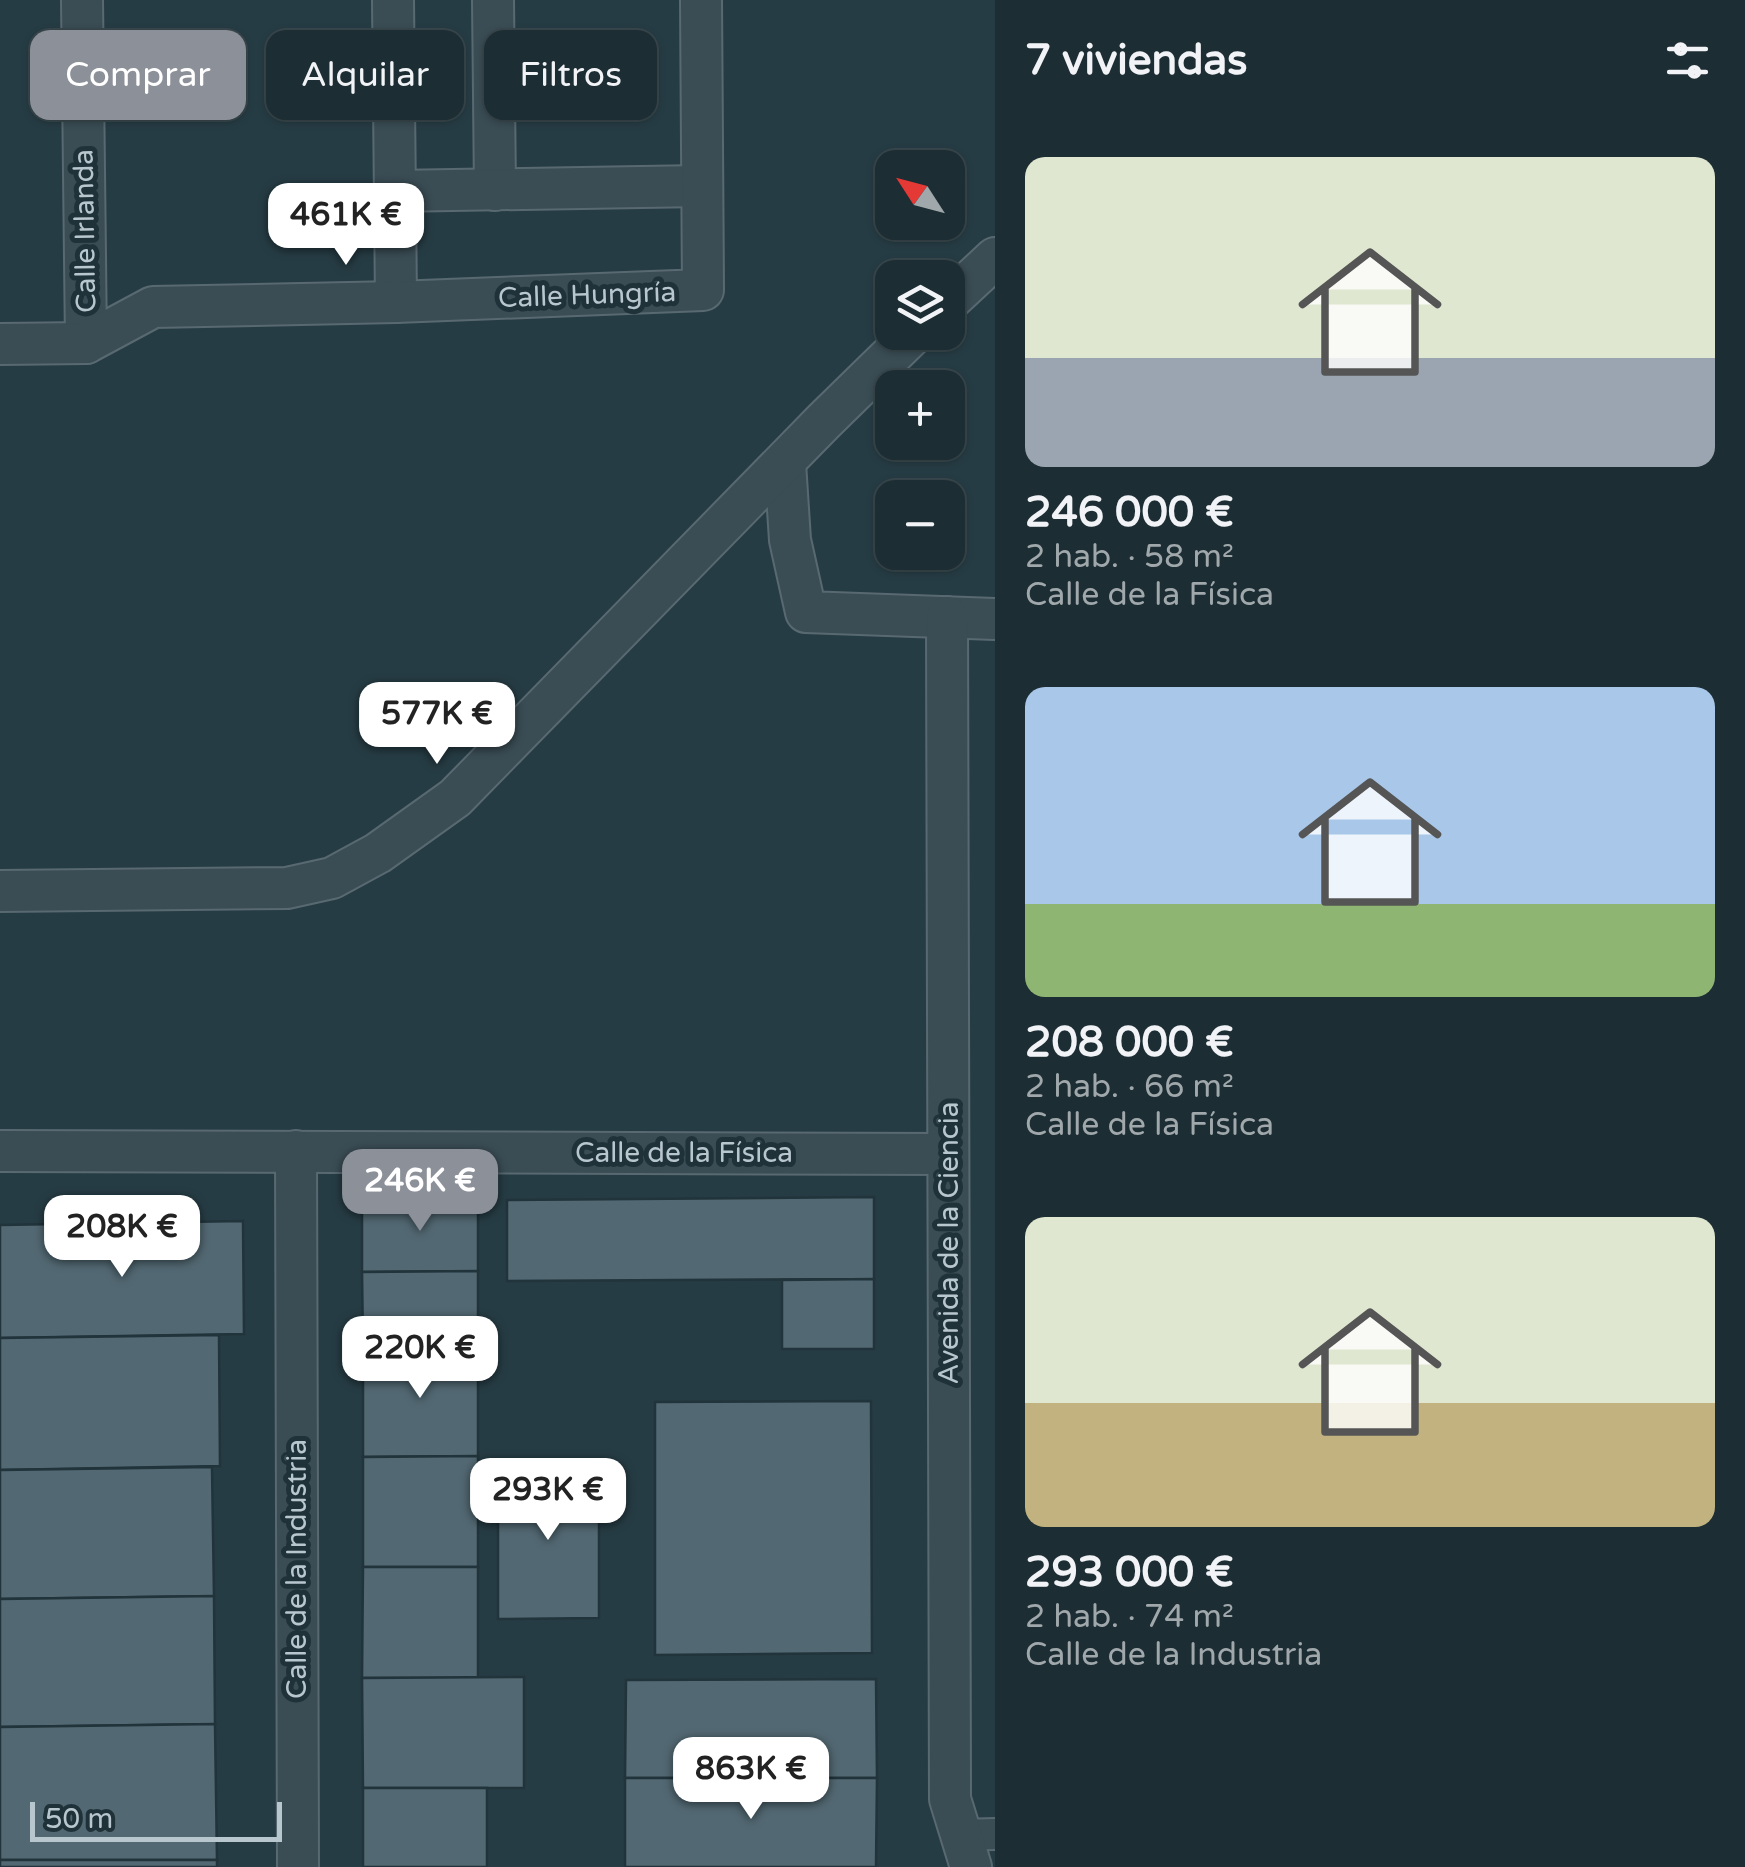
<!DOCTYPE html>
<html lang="es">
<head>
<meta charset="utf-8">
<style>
  body { margin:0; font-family:"Varela Round",sans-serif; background:#29393f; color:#f1f3f6; height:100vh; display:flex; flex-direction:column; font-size:38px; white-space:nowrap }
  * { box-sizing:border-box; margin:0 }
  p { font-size:32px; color:#a0a8ac }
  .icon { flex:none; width:55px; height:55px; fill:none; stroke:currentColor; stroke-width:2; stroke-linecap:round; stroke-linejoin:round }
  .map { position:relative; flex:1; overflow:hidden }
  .drawer { display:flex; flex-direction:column; background:#1c2d33; width:750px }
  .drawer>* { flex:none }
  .top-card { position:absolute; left:30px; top:30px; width:815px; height:90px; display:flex; gap:20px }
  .needle { width:65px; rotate:306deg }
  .tools { position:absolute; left:875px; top:150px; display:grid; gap:20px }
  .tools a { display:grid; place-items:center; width:90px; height:90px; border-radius:20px; background:#1c2d33; box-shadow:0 2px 8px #0004,0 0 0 2px #3a494e; font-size:50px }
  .scale { position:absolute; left:30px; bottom:25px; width:252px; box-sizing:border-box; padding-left:10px; border:5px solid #b8c6cd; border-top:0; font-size:28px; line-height:35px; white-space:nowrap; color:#b8c6cd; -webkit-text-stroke:8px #1f3139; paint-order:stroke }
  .price { position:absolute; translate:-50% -85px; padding:0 22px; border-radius:20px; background:#fff; color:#222; font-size:32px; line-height:65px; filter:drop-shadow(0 2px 5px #0008) }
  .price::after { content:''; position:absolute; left:50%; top:60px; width:30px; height:22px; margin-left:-15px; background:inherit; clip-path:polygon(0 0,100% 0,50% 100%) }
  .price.current { background:#8c9099; color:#fff }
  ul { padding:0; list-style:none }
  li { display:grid; align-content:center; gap:20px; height:530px; padding:0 30px }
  li span { display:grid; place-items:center; height:310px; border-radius:20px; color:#555 }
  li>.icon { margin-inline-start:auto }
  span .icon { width:180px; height:180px; fill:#fffc; stroke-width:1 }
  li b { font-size:42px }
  h2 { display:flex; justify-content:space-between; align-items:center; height:120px; padding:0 30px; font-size:42px }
  .tag { padding:0 35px; border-radius:20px; background:#1c2d33; box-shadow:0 2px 8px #0004,0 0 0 2px #3a494e; font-size:35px; line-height:90px }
  .tag.current { background:#8c9099; color:#fff }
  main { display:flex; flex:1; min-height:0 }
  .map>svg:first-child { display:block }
  .building { fill:#526872; stroke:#21333b; stroke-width:2.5 }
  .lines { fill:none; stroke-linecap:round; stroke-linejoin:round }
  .pedestrian-casing { stroke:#596971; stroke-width:34 }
  .minor-casing { stroke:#596971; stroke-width:44 }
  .pedestrian { stroke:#3a4c54; stroke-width:30 }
  .minor { stroke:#3a4c54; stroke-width:40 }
  .labels { text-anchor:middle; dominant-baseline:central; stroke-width:10; stroke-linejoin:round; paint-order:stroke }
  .street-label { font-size:28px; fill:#b8c6cd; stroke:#1f3139 }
</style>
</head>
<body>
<main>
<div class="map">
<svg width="995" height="1867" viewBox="0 0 995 1867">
  <rect width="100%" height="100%" fill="#263c44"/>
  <g class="building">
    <path d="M362,1197H478V1271L362,1272Z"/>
    <path d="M874,1197V1279L507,1281V1200Z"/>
    <path d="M243,1221L244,1334L0,1338V1225Z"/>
    <path d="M478,1271V1346H363L362,1272Z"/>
    <path d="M874,1279V1349H782V1280Z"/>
    <path d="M219,1335L220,1466L0,1470V1338Z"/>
    <path d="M363,1346H478V1456L363,1457Z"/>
    <path d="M871,1401L872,1653L655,1655V1402Z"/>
    <path d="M478,1456V1567H363V1457Z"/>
    <path d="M212,1467L214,1596L0,1599V1470Z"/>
    <path d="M498,1468H599V1618L498,1619Z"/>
    <path d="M363,1567H478V1678H362Z"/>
    <path d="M214,1596L215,1724L0,1727V1599Z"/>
    <path d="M524,1677V1788H363L362,1678Z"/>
    <path d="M876,1679L877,1778H625L626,1680Z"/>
    <path d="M215,1724L217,1860H0V1727Z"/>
    <path d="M625,1778H877L876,1867H625Z"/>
    <rect x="363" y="1788" width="124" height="79"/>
    <rect x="0" y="1860" width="217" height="7"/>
  </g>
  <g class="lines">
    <g class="pedestrian-casing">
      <path id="pedestrian" d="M961,1835L995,1834"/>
    </g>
    <g class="minor-casing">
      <g id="minor">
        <path d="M82,0L86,343"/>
        <path d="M393,0L396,302"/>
        <path d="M493,0L495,190"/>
        <path d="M395,191L701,186"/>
        <path d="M948,302L995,258"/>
        <path d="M0,344L86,343L153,307L396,302L703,290L701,0"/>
        <path d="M785,463L790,540L806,612L995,619"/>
        <path d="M947,617L950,1799L971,1867"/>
        <path d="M0,891L287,888L332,878L378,853L455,798L824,421L915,332"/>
        <path d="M0,1151L948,1154"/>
        <path d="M296,1151L298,1867"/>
      </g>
    </g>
    <use href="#pedestrian" class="pedestrian"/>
    <use href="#minor" class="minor"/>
  </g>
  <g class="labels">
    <g class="street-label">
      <text transform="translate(85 231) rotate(-91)">Calle Irlanda</text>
      <text transform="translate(587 295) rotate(-2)">Calle Hungría</text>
      <text x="684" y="1153">Calle de la Física</text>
      <text transform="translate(949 1243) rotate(-90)">Avenida de la Ciencia</text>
      <text transform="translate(297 1569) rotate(-90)">Calle de la Industria</text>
    </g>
  </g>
</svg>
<div class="tools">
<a><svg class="needle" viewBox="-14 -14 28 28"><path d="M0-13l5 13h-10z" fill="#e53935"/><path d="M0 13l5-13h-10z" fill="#a0a8ac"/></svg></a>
<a><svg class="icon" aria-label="layers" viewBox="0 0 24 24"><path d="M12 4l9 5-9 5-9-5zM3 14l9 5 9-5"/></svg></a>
<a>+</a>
<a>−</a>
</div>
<div class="scale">50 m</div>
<b class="price" style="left:346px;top:268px">461K €</b>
<b class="price" style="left:437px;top:767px">577K €</b>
<b class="price current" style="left:420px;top:1234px">246K €</b>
<b class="price" style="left:122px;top:1280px">208K €</b>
<b class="price" style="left:420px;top:1401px">220K €</b>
<b class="price" style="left:548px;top:1543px">293K €</b>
<b class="price" style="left:751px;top:1822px">863K €</b>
<div class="top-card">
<a class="tag current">Comprar</a>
<a class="tag">Alquilar</a>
<a class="tag">Filtros</a>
</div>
</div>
<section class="drawer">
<h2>7 viviendas<svg class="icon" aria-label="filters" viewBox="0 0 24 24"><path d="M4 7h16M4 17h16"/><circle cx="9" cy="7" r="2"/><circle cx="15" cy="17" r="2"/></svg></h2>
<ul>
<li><span style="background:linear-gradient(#dfe7d0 65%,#9aa5b1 0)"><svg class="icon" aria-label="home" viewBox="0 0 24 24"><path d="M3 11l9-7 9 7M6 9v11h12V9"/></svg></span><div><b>246 000 €</b><p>2 hab. · 58 m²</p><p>Calle de la Física</p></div></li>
<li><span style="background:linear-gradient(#a9c7e8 70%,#8fb573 0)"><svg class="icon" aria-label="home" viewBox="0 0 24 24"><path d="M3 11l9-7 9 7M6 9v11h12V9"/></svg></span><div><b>208 000 €</b><p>2 hab. · 66 m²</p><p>Calle de la Física</p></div></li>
<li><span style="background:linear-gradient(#dfe7d0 60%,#c2b280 0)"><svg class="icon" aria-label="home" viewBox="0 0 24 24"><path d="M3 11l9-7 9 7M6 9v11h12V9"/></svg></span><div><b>293 000 €</b><p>2 hab. · 74 m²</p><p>Calle de la Industria</p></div></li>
</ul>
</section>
</main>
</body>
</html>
